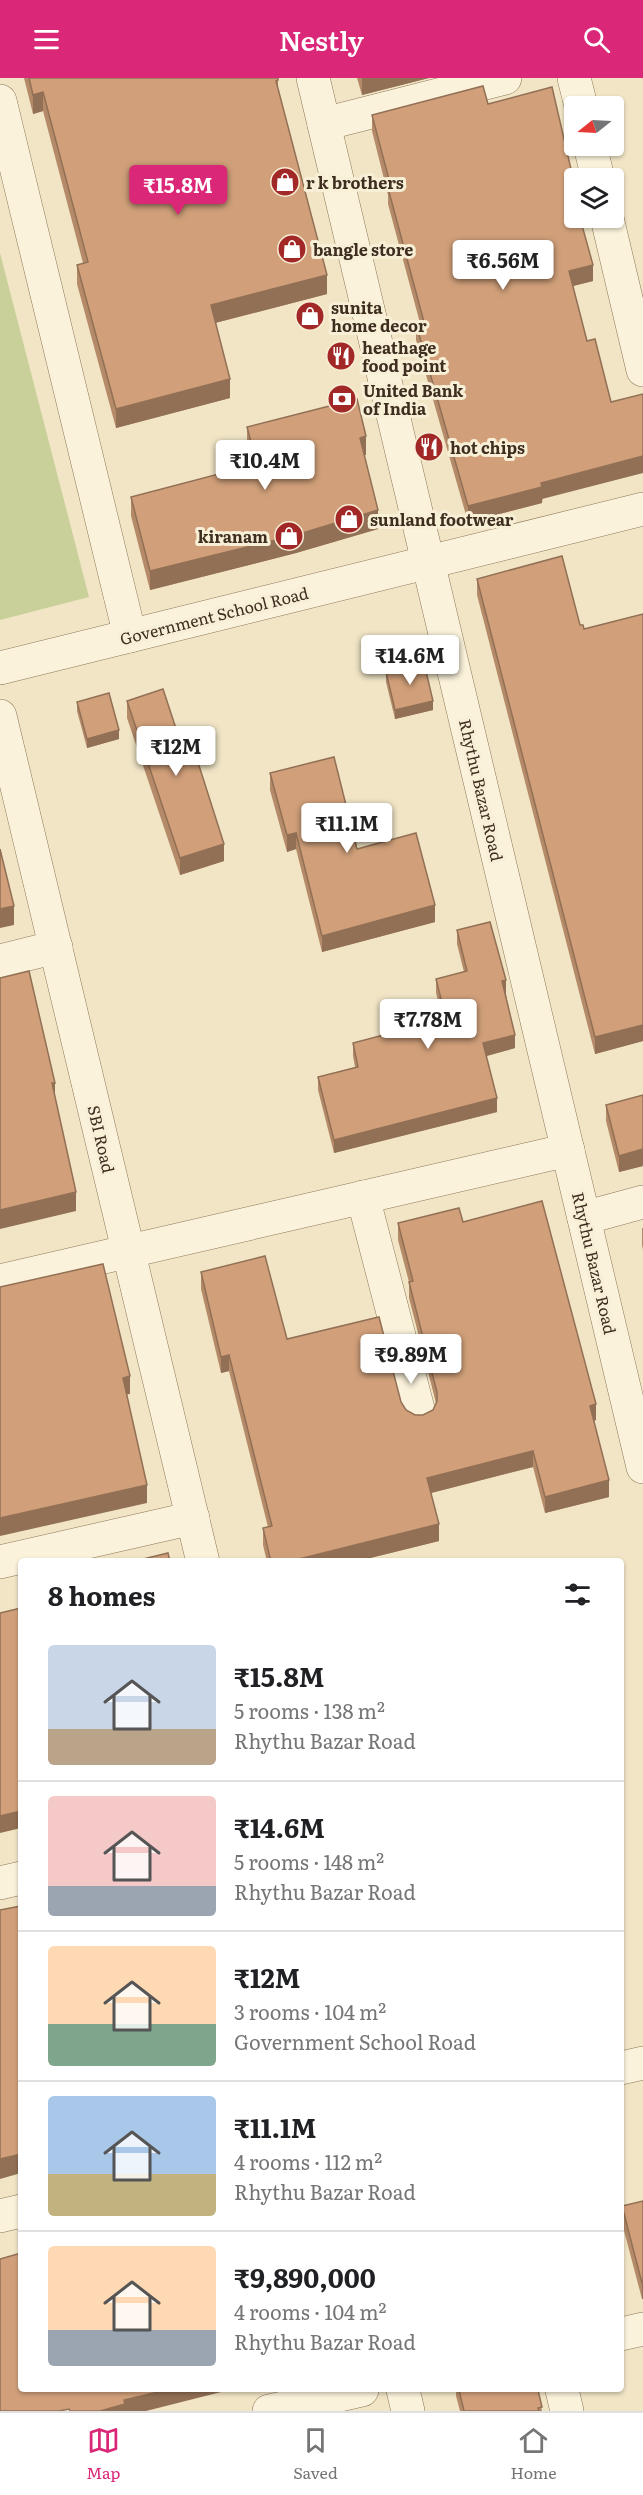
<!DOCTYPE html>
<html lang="en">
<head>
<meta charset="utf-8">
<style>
  body { margin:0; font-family:Literata,serif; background:#f2f2f2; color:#202124; height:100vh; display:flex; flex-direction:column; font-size:22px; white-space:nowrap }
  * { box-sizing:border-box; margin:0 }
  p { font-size:20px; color:#757577 }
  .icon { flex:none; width:33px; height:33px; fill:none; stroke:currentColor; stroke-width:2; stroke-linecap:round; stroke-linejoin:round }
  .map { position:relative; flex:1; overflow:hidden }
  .side { position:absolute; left:18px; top:1480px; width:606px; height:834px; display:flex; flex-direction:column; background:#fff; border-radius:6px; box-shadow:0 2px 4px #0004 }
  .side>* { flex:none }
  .needle { width:39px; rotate:252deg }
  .tools { position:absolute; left:564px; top:18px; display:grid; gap:12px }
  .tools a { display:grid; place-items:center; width:60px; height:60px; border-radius:6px; background:#fff; box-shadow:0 2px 4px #0004; font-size:30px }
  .price { position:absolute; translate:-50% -51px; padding:0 14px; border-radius:6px; background:#fff; color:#222; font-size:20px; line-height:39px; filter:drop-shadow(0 2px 3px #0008) }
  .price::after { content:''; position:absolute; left:50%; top:36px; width:18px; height:14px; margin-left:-9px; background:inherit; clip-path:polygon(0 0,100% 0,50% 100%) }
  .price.active { background:#db2777; color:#fff }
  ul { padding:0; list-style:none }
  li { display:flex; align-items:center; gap:18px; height:150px; padding:0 30px }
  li+li { border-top:2px solid #e0e0e0 }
  li span { display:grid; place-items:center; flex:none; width:168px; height:120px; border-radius:6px; color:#555 }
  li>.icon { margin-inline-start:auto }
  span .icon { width:72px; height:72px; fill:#fffc; stroke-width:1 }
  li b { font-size:26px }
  h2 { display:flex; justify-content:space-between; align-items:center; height:72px; padding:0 30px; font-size:26px }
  header { display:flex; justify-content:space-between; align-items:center; height:78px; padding:0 30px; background:#db2777; color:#fff; font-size:27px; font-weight:600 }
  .tab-bar { display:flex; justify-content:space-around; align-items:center; height:84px; border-top:2px solid #e0e0e0; background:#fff; font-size:16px; color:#757577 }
  .tab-bar a { display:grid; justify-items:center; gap:3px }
  .tab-bar .active { color:#db2777 }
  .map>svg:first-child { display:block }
  .green { fill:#c9d099 }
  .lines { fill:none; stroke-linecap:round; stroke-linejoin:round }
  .street-casing { stroke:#8e775a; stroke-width:34 }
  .street { stroke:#fbf2db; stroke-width:33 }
  .wall { fill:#b48a69 }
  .shaded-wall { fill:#927055 }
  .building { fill:#d1a07a; stroke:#927055; stroke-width:1.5 }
  .labels { text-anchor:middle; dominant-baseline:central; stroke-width:6; stroke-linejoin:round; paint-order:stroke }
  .poi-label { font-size:16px; font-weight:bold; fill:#3e2e1f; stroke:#f8efd7; text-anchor:start }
  .street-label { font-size:16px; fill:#3e2e1f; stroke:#f8efd7 }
</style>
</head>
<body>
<header><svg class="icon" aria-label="menu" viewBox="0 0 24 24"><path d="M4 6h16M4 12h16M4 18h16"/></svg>Nestly<svg class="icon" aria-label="search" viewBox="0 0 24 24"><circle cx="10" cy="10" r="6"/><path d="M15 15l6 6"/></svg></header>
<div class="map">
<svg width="643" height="2333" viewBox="0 0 643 2333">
  <rect width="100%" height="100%" fill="#f1e5c6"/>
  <path class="green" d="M0,175L89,519L0,542Z"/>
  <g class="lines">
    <g class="street-casing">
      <g id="street">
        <path d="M313,0L643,1389"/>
        <path d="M574,0L581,28"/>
        <path d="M0,23L130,558"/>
        <path d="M324,46L505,0"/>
        <path d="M590,68L598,100"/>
        <path d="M607,140L643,292"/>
        <path d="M0,590L643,431"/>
        <path d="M0,638L203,1484"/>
        <path d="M0,883L56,869"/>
        <path d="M363,1119L419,1335"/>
        <path d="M584,1140L643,1124"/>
        <path d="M0,1203L568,1072"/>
        <path d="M0,1484L193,1440"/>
        <path d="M0,1805L21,1800"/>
        <path d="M621,1990L643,1985"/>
        <path d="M0,2138L21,2133"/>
        <path d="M621,2256L643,2251"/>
        <path d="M403,2312L408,2333"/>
        <path d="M562,2312L567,2333"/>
        <path d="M269,2333L362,2312"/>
      </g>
    </g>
    <use href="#street" class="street"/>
  </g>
  <g class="wall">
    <path d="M24,0H278V13L327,216L215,245L230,320L116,350L77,206V187L83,185L43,33L33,36Z"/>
    <path d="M357,0H429L362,17Z"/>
    <path d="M488,26L574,140L593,203L573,208L542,425L468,444L416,262V246L420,245L388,126V117L372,53V37Z"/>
    <path d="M247,349L366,377H364L378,451L296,475L150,512L131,438V419L253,387L247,368Z"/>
    <path d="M477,501L580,547L584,551L643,536V963L595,976L477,517Z"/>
    <path d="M386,594L433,632L395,641L386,604Z"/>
    <path d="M127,623L185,678L224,783L180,797L127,640Z"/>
    <path d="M77,624L119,661L87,670L77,633Z"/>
    <path d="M270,695L357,771L435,844L322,874L296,771L287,774L270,712Z"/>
    <path d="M457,852L506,916L515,970L486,978L497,1034L334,1075L318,1012V999L355,989L353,978V965L392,955L391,951V938L439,926L436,915V901L464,894L457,866Z"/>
    <path d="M643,1017V1088L619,1094L606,1043V1027Z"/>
    <path d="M463,1144L596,1342L594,1343L609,1419L545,1435L533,1389L431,1415L439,1463L354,1484H267L263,1467V1450L268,1449L229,1293L221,1295L201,1211V1194L287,1261L401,1324L406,1332L415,1337H423L433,1332L436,1325L409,1220V1204L398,1162V1145Z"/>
    <path d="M642,1150H643V1172L642,1167Z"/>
    <path d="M643,2123V2221H642L622,2145V2128Z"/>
    <path d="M456,2312H538L542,2333H460L456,2318Z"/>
  </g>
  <g class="shaded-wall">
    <path d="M362,0H429L362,17Z"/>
    <path d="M43,14V33L33,36V17Z"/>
    <path d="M593,187V203L569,209V193Z"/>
    <path d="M327,197V216L211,246V227Z"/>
    <path d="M230,301V320L116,350V331Z"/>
    <path d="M366,358V377L360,378V360Z"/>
    <path d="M643,378V395L542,421V425L468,444V428L541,405Z"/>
    <path d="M378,432V451L296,475L150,512V493Z"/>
    <path d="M433,623V632L395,641V632Z"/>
    <path d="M119,652V661L87,670V661Z"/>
    <path d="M296,755V771L287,774V757Z"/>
    <path d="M224,766V783L180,797V780Z"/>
    <path d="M435,827V844L322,874V858Z"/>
    <path d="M14,828V847L0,850V831Z"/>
    <path d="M506,902V916L502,917V903Z"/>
    <path d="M643,947V963L595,976V959Z"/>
    <path d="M515,957V970L483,979V965Z"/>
    <path d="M52,1005H55V1023Z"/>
    <path d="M497,1020V1034L334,1075V1062Z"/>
    <path d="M643,1071V1088L619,1094V1078Z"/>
    <path d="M76,1114V1133L0,1151V1132Z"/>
    <path d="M229,1277V1293L221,1295V1279Z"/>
    <path d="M130,1298V1316L123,1317V1300Z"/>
    <path d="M596,1326V1342L590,1344V1328Z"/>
    <path d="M533,1373V1389L427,1416V1400Z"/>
    <path d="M609,1402V1419L545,1435V1419Z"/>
    <path d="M147,1407V1425L0,1458V1440Z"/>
    <path d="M439,1446V1463L354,1484H287Z"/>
    <path d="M21,1733V1750L0,1755V1738Z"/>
    <path d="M21,2076V2095L0,2101V2081Z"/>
    <rect x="642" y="2205" width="1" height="16"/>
    <path d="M166,2312H229L146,2333H100L124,2322Z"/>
  </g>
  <g class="building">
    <path d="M29,0H278V2L276,3L327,197L211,227L230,301L116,331L77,187L88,184L43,14L33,17Z"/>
    <path d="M483,8L488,26L552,9L574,104V140H580L593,187L569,193L587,263L595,261L611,324L643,316V378L541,405L542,409L468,428L416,246L424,244L388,110L391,109L372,37Z"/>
    <path d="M357,321L366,358L360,360L378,432L296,457L150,493L131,419L257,386L247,349Z"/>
    <path d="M562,478L580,547H583L584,551L643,536V947L595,959L477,501Z"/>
    <path d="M424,585L433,623L395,632L386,594Z"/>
    <path d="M163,611L185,678L195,675L224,766L180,780L127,623Z"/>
    <path d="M109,615L119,652L87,661L77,624Z"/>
    <path d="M334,679L357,771L416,755L435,827L322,858L296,755L287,757L270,695Z"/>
    <path d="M0,771L14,828L0,831Z"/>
    <path d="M490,844L506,902L502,903L515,957L483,965L497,1020L334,1062L318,999L358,989L353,965L395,954L391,938L442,925L436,901L467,893L457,852Z"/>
    <path d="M29,893L55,1005H52L76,1114L0,1132V900Z"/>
    <path d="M643,1017V1071L619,1078L606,1027Z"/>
    <path d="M542,1123L596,1326L590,1328L609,1402L545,1419L533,1373L427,1400L439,1446L287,1484H271L263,1450L272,1448L229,1277L221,1279L201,1194L265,1178L287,1261L379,1239L401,1324L406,1332L415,1337H423L433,1332L437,1323V1314L409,1204L413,1203L398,1145L459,1130L463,1144Z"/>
    <path d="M103,1186L130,1298L123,1300L147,1407L0,1440V1209Z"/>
    <path d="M168,1475L170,1484H131Z"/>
    <path d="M21,1530V1733L0,1738V1535Z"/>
    <path d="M21,1828V2076L0,2081V1832Z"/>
    <path d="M643,2123V2205H642L622,2128Z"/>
    <path d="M21,2175V2312H166L124,2322L125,2326L100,2333H70L69,2331L59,2333H0V2181Z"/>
    <path d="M459,2312H538L542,2329L538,2330L539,2333H464Z"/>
  </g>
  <defs>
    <g id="shop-disc" transform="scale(1.5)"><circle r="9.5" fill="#a12827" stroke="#f8efd7"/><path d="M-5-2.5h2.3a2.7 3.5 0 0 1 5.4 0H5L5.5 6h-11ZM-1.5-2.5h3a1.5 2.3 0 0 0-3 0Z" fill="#fff"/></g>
    <g id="restaurant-disc" transform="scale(1.5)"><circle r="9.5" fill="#a12827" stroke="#f8efd7"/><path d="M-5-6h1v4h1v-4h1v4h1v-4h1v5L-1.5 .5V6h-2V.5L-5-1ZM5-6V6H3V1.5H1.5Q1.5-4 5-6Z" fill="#fff"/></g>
    <g id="bank-disc" transform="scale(1.5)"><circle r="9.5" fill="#a12827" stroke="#f8efd7"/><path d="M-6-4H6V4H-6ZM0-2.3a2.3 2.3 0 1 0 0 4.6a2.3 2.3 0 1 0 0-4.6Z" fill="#fff"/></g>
  </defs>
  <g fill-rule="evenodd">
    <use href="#shop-disc" x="285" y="104"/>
    <use href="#shop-disc" x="292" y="171"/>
    <use href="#shop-disc" x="310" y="238"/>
    <use href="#restaurant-disc" x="341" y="278"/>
    <use href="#bank-disc" x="342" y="321"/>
    <use href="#restaurant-disc" x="429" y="369"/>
    <use href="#shop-disc" x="349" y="441"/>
    <use href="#shop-disc" x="289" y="458"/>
  </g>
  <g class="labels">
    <g class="poi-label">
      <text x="306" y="104">r k brothers</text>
      <text x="313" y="171">bangle store</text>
      <text x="331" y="229">sunita<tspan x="331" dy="18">home decor</tspan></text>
      <text x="362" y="269">heathage<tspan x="362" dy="18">food point</tspan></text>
      <text x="363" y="312">United Bank<tspan x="363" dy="18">of India</tspan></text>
      <text x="450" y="369">hot chips</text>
      <text x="370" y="441">sunland footwear</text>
      <text x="268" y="458" text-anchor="end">kiranam</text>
    </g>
    <g class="street-label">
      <text transform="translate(214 537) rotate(-14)">Government School Road</text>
      <text transform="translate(482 712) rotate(77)">Rhythu Bazar Road</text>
      <text transform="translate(102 1061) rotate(77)">SBI Road</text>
      <text transform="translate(595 1185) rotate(77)">Rhythu Bazar Road</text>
    </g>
  </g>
</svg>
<div class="tools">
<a><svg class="needle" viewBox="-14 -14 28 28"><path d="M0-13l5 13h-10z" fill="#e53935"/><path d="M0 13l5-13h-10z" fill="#757577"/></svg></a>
<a><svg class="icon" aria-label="layers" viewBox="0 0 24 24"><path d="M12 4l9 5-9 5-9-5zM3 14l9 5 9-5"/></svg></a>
</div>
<b class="price active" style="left:178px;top:138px">₹15.8M</b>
<b class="price" style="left:503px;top:213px">₹6.56M</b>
<b class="price" style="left:265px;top:413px">₹10.4M</b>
<b class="price" style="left:410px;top:608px">₹14.6M</b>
<b class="price" style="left:176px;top:699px">₹12M</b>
<b class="price" style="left:347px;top:776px">₹11.1M</b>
<b class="price" style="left:428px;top:972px">₹7.78M</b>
<b class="price" style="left:411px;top:1307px">₹9.89M</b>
<section class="side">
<h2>8 homes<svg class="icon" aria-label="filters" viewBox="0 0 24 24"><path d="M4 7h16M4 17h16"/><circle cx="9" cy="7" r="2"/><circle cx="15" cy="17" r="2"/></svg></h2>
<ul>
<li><span style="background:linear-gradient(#c9d6e8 70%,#b9a48a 0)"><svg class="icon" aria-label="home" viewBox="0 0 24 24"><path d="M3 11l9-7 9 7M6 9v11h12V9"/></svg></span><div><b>₹15.8M</b><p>5 rooms · 138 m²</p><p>Rhythu Bazar Road</p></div></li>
<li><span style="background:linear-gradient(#f6c9c9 75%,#9aa5b1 0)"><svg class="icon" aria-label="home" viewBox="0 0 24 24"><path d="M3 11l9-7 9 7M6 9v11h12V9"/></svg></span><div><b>₹14.6M</b><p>5 rooms · 148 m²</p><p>Rhythu Bazar Road</p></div></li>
<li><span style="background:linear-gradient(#ffd9b3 65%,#7fa58c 0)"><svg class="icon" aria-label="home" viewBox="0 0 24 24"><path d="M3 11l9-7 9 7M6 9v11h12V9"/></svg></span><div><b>₹12M</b><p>3 rooms · 104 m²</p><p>Government School Road</p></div></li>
<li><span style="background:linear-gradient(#a9c7e8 65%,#c2b280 0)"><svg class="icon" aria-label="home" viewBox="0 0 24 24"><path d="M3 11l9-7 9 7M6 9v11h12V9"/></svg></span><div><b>₹11.1M</b><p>4 rooms · 112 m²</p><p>Rhythu Bazar Road</p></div></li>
<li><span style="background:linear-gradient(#ffd9b3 70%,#9aa5b1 0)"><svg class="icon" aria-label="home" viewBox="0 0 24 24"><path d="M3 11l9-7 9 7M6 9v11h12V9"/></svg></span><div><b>₹9,890,000</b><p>4 rooms · 104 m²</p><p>Rhythu Bazar Road</p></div></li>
</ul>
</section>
</div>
<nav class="tab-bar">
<a class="active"><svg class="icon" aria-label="map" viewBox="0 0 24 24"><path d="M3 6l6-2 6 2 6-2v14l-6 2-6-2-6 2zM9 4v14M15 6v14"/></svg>Map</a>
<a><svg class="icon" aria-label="saved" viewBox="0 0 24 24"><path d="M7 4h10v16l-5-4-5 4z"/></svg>Saved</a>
<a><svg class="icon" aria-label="home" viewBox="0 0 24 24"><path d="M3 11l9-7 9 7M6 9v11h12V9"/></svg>Home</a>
</nav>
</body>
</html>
